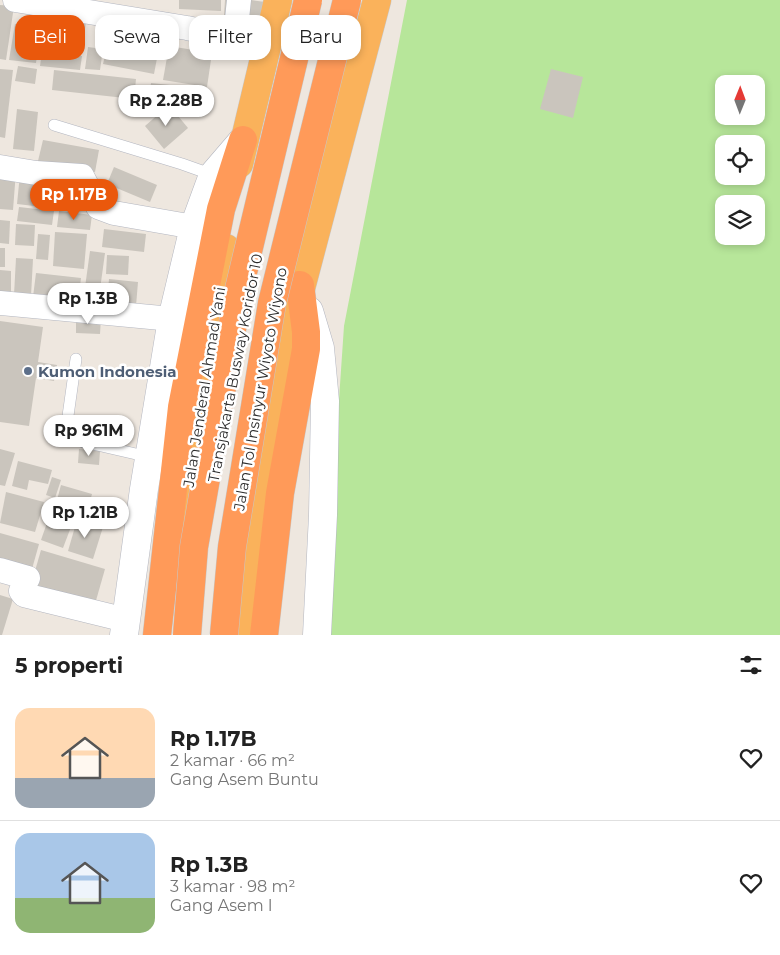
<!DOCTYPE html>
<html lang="id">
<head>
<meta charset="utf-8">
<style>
  body { margin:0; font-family:Montserrat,sans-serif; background:#f2f2f2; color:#222; height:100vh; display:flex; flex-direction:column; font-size:19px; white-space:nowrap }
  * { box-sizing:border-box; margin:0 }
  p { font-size:16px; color:#767676 }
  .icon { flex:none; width:28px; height:28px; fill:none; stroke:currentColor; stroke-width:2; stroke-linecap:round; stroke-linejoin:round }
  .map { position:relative; height:635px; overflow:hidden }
  .details { display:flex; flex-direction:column; background:#fff; flex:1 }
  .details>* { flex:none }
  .top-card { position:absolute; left:15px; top:15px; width:500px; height:45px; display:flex; gap:10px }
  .needle { width:32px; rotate:1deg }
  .controls { position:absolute; left:715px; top:75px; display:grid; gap:10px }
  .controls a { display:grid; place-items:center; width:50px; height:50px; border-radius:10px; background:#fff; box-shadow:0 2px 8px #0003; font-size:25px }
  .price { position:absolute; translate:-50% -42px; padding:0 11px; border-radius:18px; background:#fff; color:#222; font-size:16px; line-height:32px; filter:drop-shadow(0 1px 2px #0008) }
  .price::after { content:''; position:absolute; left:50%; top:30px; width:15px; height:11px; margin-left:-8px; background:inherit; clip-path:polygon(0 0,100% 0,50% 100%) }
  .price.active { background:#ea580c; color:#fff }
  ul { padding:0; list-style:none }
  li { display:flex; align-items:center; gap:15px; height:125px; padding:0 15px }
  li+li { border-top:1px solid #e0e0e0 }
  li span { display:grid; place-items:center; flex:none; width:140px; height:100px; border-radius:15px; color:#555 }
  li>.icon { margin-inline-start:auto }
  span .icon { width:60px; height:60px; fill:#fffc; stroke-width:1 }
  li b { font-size:21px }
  h2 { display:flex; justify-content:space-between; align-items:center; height:60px; padding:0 15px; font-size:21px }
  .chip { padding:0 18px; border-radius:15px; background:#fff; box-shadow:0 2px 8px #0003; font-size:18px; line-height:45px }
  .chip.active { background:#ea580c; color:#fff }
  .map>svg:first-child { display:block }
  .green { fill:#b7e69a; fill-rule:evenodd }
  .building { fill:#cac5bd }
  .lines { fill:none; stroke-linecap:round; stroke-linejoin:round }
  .service-casing { stroke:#b3b6c0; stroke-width:12 }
  .minor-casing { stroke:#b3b6c0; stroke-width:25 }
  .secondary-casing { stroke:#b3b6c0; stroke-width:29 }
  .trunk-casing { stroke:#c8c8c8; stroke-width:29 }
  .motorway-casing { stroke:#c8c8c8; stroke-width:29 }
  .service { stroke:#fff; stroke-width:11 }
  .minor { stroke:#fff; stroke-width:24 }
  .secondary { stroke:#fff; stroke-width:28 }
  .trunk { stroke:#fab25b; stroke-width:28 }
  .motorway { stroke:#ff9a59; stroke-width:28 }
  .motorway-bridge-casing { stroke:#c8c8c8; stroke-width:29; stroke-linecap:butt }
  .motorway-bridge { stroke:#ff9a59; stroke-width:28 }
  .service-dot { fill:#5c6f8a; stroke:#fff; stroke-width:2 }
  .labels { text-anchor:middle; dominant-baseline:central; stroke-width:5; stroke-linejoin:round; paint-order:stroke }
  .street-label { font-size:15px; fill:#2d2d2d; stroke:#fff }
  .service-label { font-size:15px; font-weight:bold; fill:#4e5e75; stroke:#fff; text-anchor:start }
</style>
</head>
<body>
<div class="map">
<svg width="780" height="635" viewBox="0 0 780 635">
  <rect width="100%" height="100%" fill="#eee7df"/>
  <path class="green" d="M407,0H780V635H323L344,326ZM724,84H756V116H724ZM724,144H756V176H724ZM724,204H756V236H724Z"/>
  <g class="building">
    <path d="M179,0H221V11L179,9Z"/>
    <path d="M225,0H237L235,15H224Z"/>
    <path d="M251,0L265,2L257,33L243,29Z"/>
    <path d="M0,5L14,6L6,60L0,59Z"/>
    <path d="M50,16L86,21L82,52L46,47Z"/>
    <path d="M15,24L41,27L36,63L9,60Z"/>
    <path d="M118,28L139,31L138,44L116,41Z"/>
    <path d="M145,29L162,32L154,74L103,64L107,47L140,53Z"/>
    <path d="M169,46L212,53L207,87L163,80Z"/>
    <path d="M88,47L103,49L100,70L85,69Z"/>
    <path d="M42,52L82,56L80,70L40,66Z"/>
    <path d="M18,66L37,69L35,84L15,81Z"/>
    <path d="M0,69L13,70L5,138L0,137Z"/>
    <path d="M551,69L583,77L573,118L540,109Z"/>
    <path d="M54,70L136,79L134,99L52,90Z"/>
    <path d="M151,83L189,87L187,102L149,97Z"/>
    <path d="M169,105L188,128L164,149L145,126Z"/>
    <path d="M17,109L38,112L34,151L13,149Z"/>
    <path d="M43,140L99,150L95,172L38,161Z"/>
    <path d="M114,167L157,185L150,202L107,184Z"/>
    <path d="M0,170L16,171L13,210L0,209Z"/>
    <path d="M20,174L36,175L34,206L17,204Z"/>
    <path d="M44,179L60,180L58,207L42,206Z"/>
    <path d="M63,181L86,184L82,211L59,208Z"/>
    <path d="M19,207L54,211L52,225L17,221Z"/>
    <path d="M59,211L92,215L90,230L57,227Z"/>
    <path d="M0,220L10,221L9,244L0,243Z"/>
    <path d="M16,224L35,225L34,246L15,245Z"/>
    <path d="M104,229L146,234L144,252L102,247Z"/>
    <path d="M55,232L87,234L84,269L53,266Z"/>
    <path d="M38,234L50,235L48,260L36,259Z"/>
    <rect x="0" y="248" width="5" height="19"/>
    <path d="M90,251L105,253L98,304L83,302Z"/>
    <path d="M107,255L129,256L128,275L106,274Z"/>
    <path d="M16,258L33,259L31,296L14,295Z"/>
    <path d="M0,270L11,271V295H0Z"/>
    <path d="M36,273L81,278L78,302L33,297Z"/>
    <path d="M109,279L138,282L136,306L107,302Z"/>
    <path d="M76,317L101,318L100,334L76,333Z"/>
    <path d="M0,321L43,327L38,362L57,365L54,381L36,378L29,426L0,422Z"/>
    <path d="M0,449L15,453L5,486L0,485Z"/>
    <path d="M79,449L100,451L99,465L78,463Z"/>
    <path d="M18,461L52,470L48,484L29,480L27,490L12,486Z"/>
    <path d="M52,477L61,480L55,498L46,495Z"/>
    <path d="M61,485L92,494L88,509L57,500Z"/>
    <path d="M6,492L44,502L35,532L0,523Z"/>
    <path d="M54,503L77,511L63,548L41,540Z"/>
    <path d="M77,520L103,527L93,559L68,551Z"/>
    <path d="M0,533L39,544L30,576L0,567Z"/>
    <path d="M41,550L105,569L93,611L29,592Z"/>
    <path d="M0,595L13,599L2,635H0Z"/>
  </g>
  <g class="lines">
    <g class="service-casing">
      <g id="service">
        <path d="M54,125L182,164L213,175"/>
        <path d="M76,359L66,430L71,439L149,457"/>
      </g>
    </g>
    <g class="minor-casing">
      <g id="minor">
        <path d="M15,0L187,28L266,45"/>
        <path d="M235,37L239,0"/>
        <path d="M0,167L36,173L82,176L98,207L114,213L194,227"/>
        <path d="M0,303L172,319"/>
        <path d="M0,570L28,578L21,591L24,595L126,620"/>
      </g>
    </g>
    <g class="secondary-casing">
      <g id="secondary">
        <path d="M309,311L320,348L325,401L323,515L317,635"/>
        <path d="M124,635L144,489L172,319L194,227L213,175L243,140"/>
      </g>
    </g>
    <g class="trunk-casing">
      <g id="trunk">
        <path d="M239,164L278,0"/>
        <path d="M177,567L226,248"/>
        <path d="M243,635L251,546L291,326L377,0"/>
      </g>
    </g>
    <g class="motorway-casing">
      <g id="motorway">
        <path d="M157,635L182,407L221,209L243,140"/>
        <path d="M264,635L280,493L306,349V332L300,285"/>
      </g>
    </g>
    <use href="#service" class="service"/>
    <use href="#minor" class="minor"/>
    <use href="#secondary" class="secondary"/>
    <use href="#trunk" class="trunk"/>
    <use href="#motorway" class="motorway"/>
    <g class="motorway-bridge-casing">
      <g id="motorway-bridge">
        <path d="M187,635L194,547L239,289L308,0"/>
        <path d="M224,635L232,547L272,303L347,0"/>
      </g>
    </g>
    <use href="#motorway-bridge" class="motorway-bridge"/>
  </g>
  <circle class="service-dot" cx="28" cy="371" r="5"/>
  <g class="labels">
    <g class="street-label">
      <text transform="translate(235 368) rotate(-79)">Transjakarta Busway Koridor 10</text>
      <text transform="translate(204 387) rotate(-81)">Jalan Jenderal Ahmad Yani</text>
      <text transform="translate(260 389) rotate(-80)">Jalan Tol Insinyur Wiyoto Wiyono</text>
    </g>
    <g class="service-label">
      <text x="38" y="371">Kumon Indonesia</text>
    </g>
  </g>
</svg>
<div class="controls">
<a><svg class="needle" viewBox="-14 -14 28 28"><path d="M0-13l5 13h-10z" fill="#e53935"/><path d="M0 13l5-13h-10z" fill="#767676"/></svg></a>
<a><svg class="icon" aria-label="locate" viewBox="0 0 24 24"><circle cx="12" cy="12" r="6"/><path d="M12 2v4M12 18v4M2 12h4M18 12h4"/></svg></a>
<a><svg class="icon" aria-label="layers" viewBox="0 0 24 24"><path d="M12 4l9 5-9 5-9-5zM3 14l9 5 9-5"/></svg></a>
</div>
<b class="price" style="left:166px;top:127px">Rp 2.28B</b>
<b class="price active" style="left:74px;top:221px">Rp 1.17B</b>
<b class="price" style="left:88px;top:325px">Rp 1.3B</b>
<b class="price" style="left:89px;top:457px">Rp 961M</b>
<b class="price" style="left:85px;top:539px">Rp 1.21B</b>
<div class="top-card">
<a class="chip active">Beli</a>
<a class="chip">Sewa</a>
<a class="chip">Filter</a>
<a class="chip">Baru</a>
</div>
</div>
<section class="details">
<h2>5 properti<svg class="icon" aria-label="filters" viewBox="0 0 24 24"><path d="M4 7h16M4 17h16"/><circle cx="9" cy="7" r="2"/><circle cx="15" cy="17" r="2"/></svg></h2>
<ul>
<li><span style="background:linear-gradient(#ffd9b3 70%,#9aa5b1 0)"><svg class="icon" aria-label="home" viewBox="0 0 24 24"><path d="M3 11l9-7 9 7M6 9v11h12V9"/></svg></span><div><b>Rp 1.17B</b><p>2 kamar · 66 m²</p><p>Gang Asem Buntu</p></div><svg class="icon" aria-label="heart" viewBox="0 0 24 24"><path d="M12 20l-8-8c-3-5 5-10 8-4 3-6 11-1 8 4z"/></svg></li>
<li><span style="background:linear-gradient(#a9c7e8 65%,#8fb573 0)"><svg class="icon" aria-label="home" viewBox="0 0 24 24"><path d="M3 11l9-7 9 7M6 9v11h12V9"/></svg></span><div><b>Rp 1.3B</b><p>3 kamar · 98 m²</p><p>Gang Asem I</p></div><svg class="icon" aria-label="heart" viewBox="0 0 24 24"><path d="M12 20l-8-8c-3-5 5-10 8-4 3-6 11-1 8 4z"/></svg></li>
</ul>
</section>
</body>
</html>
